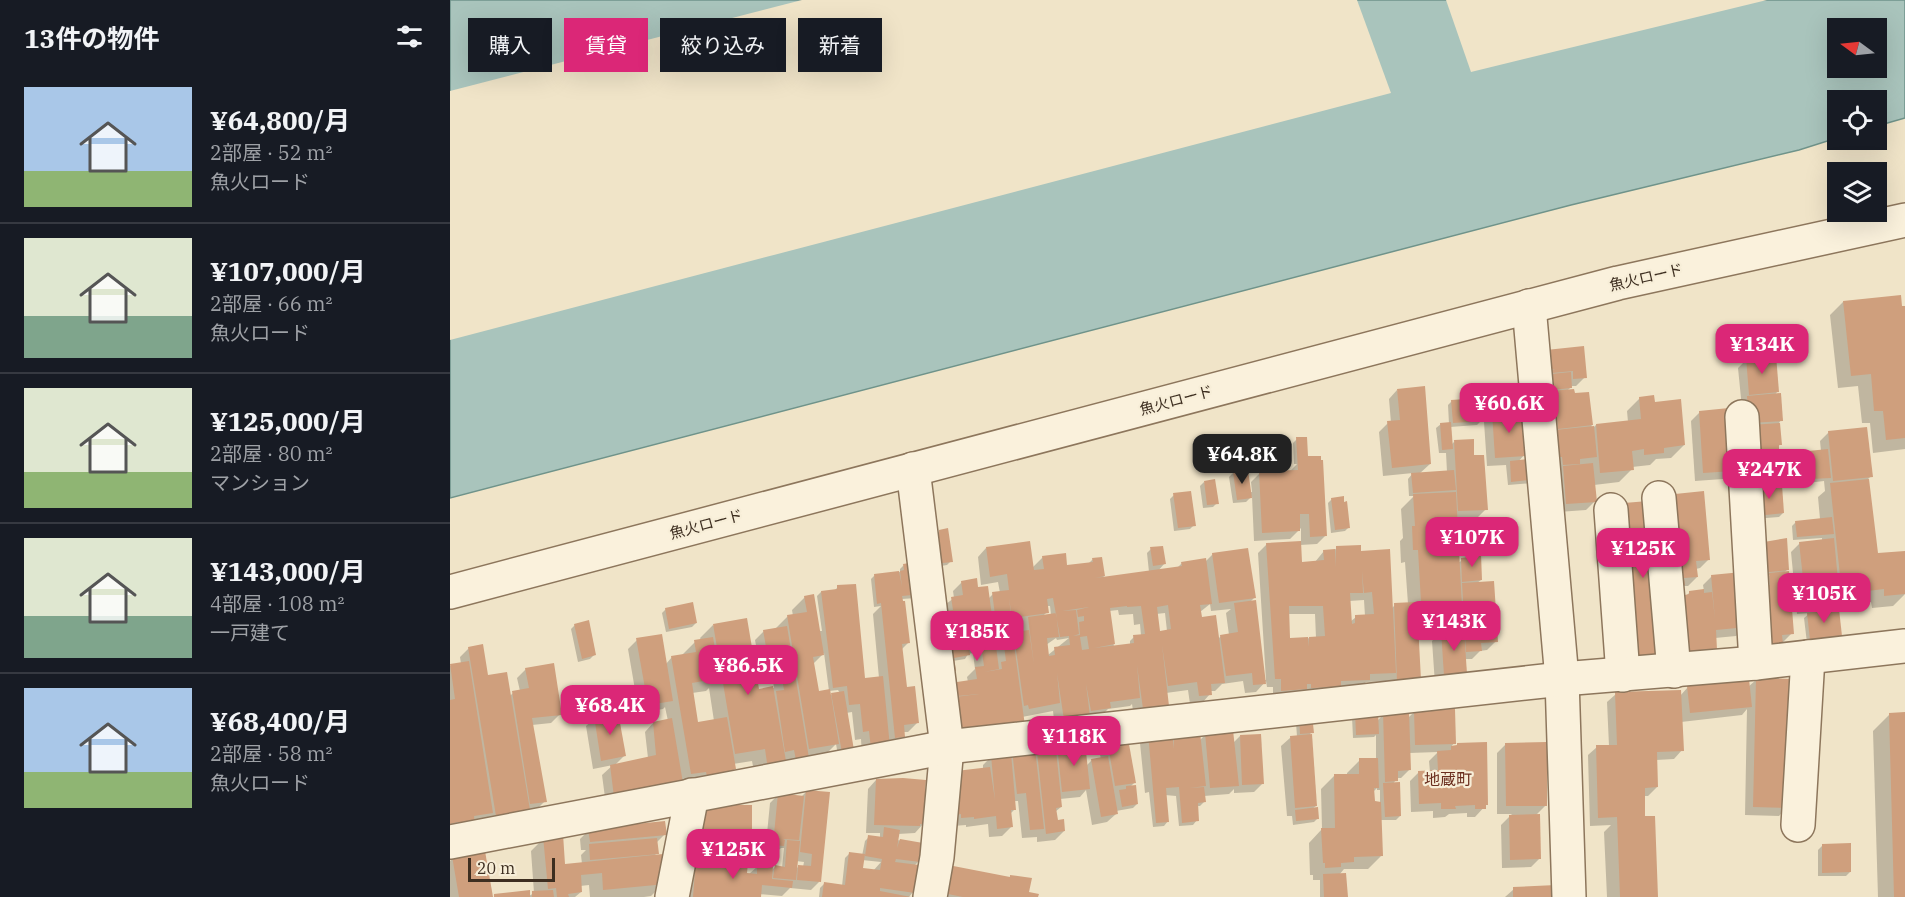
<!DOCTYPE html>
<html lang="ja">
<head>
<meta charset="utf-8">
<style>
  body { margin:0; font-family:"IBM Plex Serif","Noto Sans JP",serif; background:#20242c; color:#f1f3f6; height:100vh; display:flex; flex-direction:column; font-size:22px; white-space:nowrap }
  * { box-sizing:border-box; margin:0 }
  p { font-size:20px; color:#9ea1a6 }
  .icon { flex:none; width:33px; height:33px; fill:none; stroke:currentColor; stroke-width:2; stroke-linecap:round; stroke-linejoin:round }
  .map { position:relative; flex:1; overflow:hidden }
  .sheet { display:flex; flex-direction:column; background:#171b24; width:450px }
  .sheet>* { flex:none }
  .guide { position:absolute; left:18px; top:18px; width:570px; height:54px; display:flex; gap:12px }
  .needle { width:39px; rotate:285deg }
  .controls { position:absolute; left:1377px; top:18px; display:grid; gap:12px }
  .controls a { display:grid; place-items:center; width:60px; height:60px; border-radius:0px; background:#171b24; box-shadow:0 6px 24px #0002; font-size:30px }
  .scale { position:absolute; left:18px; bottom:15px; width:87px; box-sizing:border-box; padding-left:6px; border:3px solid #3d2e20; border-top:0; font-size:16px; line-height:21px; white-space:nowrap; color:#3d2e20; -webkit-text-stroke:4px #f7eed8; paint-order:stroke }
  .price { position:absolute; translate:-50% -51px; padding:0 14px; border-radius:12px; background:#db2777; color:#fff; font-size:20px; line-height:39px; filter:drop-shadow(0 2px 3px #0008) }
  .price::after { content:''; position:absolute; left:50%; top:36px; width:18px; height:14px; margin-left:-9px; background:inherit; clip-path:polygon(0 0,100% 0,50% 100%) }
  .price.on { background:#222; color:#fff }
  ul { padding:0; list-style:none }
  li { display:flex; align-items:center; gap:18px; height:150px; padding:0 24px }
  li+li { border-top:2px solid #363941 }
  li span { display:grid; place-items:center; flex:none; width:168px; height:120px; border-radius:0px; color:#555 }
  li>.icon { margin-inline-start:auto }
  span .icon { width:72px; height:72px; fill:#fffc; stroke-width:1 }
  li b { font-size:26px }
  h2 { display:flex; justify-content:space-between; align-items:center; height:72px; padding:0 24px; font-size:26px }
  .tag { padding:0 21px; border-radius:0px; background:#171b24; box-shadow:0 6px 24px #0002; font-size:21px; line-height:54px }
  .tag.on { background:#db2777; color:#fff }
  main { display:flex; flex:1; min-height:0 }
  .map>svg:first-child { display:block }
  .water { fill:#a9c4bc; stroke:#6f938a; stroke-width:1.5; fill-rule:evenodd }
  .pier { fill:#f0e4c8 }
  .shadow { fill:#0003; fill-rule:evenodd }
  .building { fill:#cf9f7d; fill-rule:evenodd }
  .lines { fill:none; stroke-linecap:round; stroke-linejoin:round }
  .minor-casing { stroke:#8d765c; stroke-width:36 }
  .minor { stroke:#faf1dc; stroke-width:33 }
  .labels { text-anchor:middle; dominant-baseline:central; stroke-width:4.5; stroke-linejoin:round; paint-order:stroke }
  .street-label { font-size:15px; fill:#3d2e20; stroke:#f7eed8 }
  .neighbourhood-label { font-size:16px; fill:#6b2e1e; stroke:#f7eed8 }
</style>
</head>
<body>
<main>
<section class="sheet">
<h2>13件の物件<svg class="icon" aria-label="filters" viewBox="0 0 24 24"><path d="M4 7h16M4 17h16"/><circle cx="9" cy="7" r="2"/><circle cx="15" cy="17" r="2"/></svg></h2>
<ul>
<li><span style="background:linear-gradient(#a9c7e8 70%,#8fb573 0)"><svg class="icon" aria-label="home" viewBox="0 0 24 24"><path d="M3 11l9-7 9 7M6 9v11h12V9"/></svg></span><div><b>¥64,800/月</b><p>2部屋 · 52 m²</p><p>魚火ロード</p></div></li>
<li><span style="background:linear-gradient(#dfe7d0 65%,#7fa58c 0)"><svg class="icon" aria-label="home" viewBox="0 0 24 24"><path d="M3 11l9-7 9 7M6 9v11h12V9"/></svg></span><div><b>¥107,000/月</b><p>2部屋 · 66 m²</p><p>魚火ロード</p></div></li>
<li><span style="background:linear-gradient(#dfe7d0 70%,#8fb573 0)"><svg class="icon" aria-label="home" viewBox="0 0 24 24"><path d="M3 11l9-7 9 7M6 9v11h12V9"/></svg></span><div><b>¥125,000/月</b><p>2部屋 · 80 m²</p><p>マンション</p></div></li>
<li><span style="background:linear-gradient(#dfe7d0 65%,#7fa58c 0)"><svg class="icon" aria-label="home" viewBox="0 0 24 24"><path d="M3 11l9-7 9 7M6 9v11h12V9"/></svg></span><div><b>¥143,000/月</b><p>4部屋 · 108 m²</p><p>一戸建て</p></div></li>
<li><span style="background:linear-gradient(#a9c7e8 70%,#8fb573 0)"><svg class="icon" aria-label="home" viewBox="0 0 24 24"><path d="M3 11l9-7 9 7M6 9v11h12V9"/></svg></span><div><b>¥68,400/月</b><p>2部屋 · 58 m²</p><p>魚火ロード</p></div></li>
</ul>
</section>
<div class="map">
<svg width="1455" height="897" viewBox="0 0 1455 897">
  <rect width="100%" height="100%" fill="#f0e4c8"/>
  <path class="water" d="M0,0H1455V118L1427,126L1426,100H1388L1387,138L1349,150L1121,205L0,498ZM1388,28H1426V68H1388Z"/>
  <g class="pier">
    <path d="M352,0H907L941,93L0,340V91Z"/>
    <path d="M996,0H1317L1021,72Z"/>
  </g>
  <g class="shadow">
    <path d="M1393,302L1455,307V449L1423,453L1420,423H1412L1408,386L1388,388L1380,315Z"/>
    <path d="M1097,351L1135,377L1126,386H1122L1117,391L1123,395L1138,393L1142,429L1146,425L1178,422L1177,411L1190,398L1203,404L1234,445L1221,458L1206,459L1200,465L1182,467V469L1169,482L1144,485L1145,501L1136,510L1108,512Z"/>
    <path d="M1297,359L1327,392L1324,396L1331,420L1329,423L1330,444L1324,456L1333,469L1326,473L1333,513L1329,517L1303,519L1288,368Z"/>
    <path d="M947,390L980,464L969,474L997,472L996,453H989L986,428L991,424H999L998,405L1002,401L1031,421L1027,425L1000,427L1001,445L1004,442L1023,457L1036,509L1027,518L1006,519L1008,563L1019,556L1031,580L1027,583L1046,641L1037,650L1030,651L1022,659H1015L985,684L982,641L991,632L1007,631L1005,611L997,619L980,620V613L962,614L960,617L969,679L939,689V681L916,682L910,688L853,696V691L846,698L823,699V687H817L816,681L806,692L795,693L793,681L772,684L765,691H760V694L752,703L740,704L738,690L716,693L684,717L682,704L680,706L658,709L651,716L605,728L603,711L572,717L493,743L486,535L490,531L501,561L497,565L491,566L496,604L504,598L503,591L512,582L527,589L538,599L543,594L550,593L548,582L531,585L528,557L536,548L582,568L593,557L616,567L638,564L643,559L651,558L654,579L699,572L697,553L701,549L714,564L708,571L727,568L732,563L755,562L763,554L804,598L799,603L814,680H816L808,553L817,544L851,543V528L840,539L804,541L802,496L796,502L783,503L779,477L783,473L799,492H802L801,482L810,473L840,471L847,464H844L843,443L847,439L857,458L876,535L867,544L850,545V563L865,562L874,551H883L887,548L910,552L942,608L945,605L958,604L955,562L951,563L950,541L953,538L951,509L964,496H959L958,479L963,473L933,476L929,432L938,423H941L939,399ZM914,600L915,616L906,617L900,622L899,601ZM760,604L761,611L781,609L776,613L779,635L771,636L768,639L751,619L750,612ZM597,606H600L601,615L593,616L597,612ZM668,610L669,615L683,614L684,625L690,624L691,636L684,637L680,641V645L664,647L659,611ZM715,613L717,631L709,635L706,614ZM838,614H865L866,638L839,639ZM570,624L571,633L562,636L561,625ZM606,638L607,640L619,638L598,655L596,645ZM554,640L545,649L544,641ZM523,653L525,669L517,677L518,682L505,683L503,661L515,659L518,654Z"/>
    <path d="M1250,412L1282,470L1273,479L1245,481L1241,421Z"/>
    <path d="M1042,413L1074,455L1068,462L1082,483L1058,485L1056,465L1037,466L1034,422Z"/>
    <path d="M1379,432L1421,476L1418,479L1426,555L1455,566V594L1443,606L1422,608L1421,602L1385,606L1379,612L1390,636L1386,640L1357,643L1354,618L1360,613L1347,614L1341,552L1350,543L1372,541V538L1343,540L1342,526L1346,522L1370,519L1368,497L1375,491L1374,481L1357,483L1355,456L1359,452L1371,451L1370,441Z"/>
    <path d="M754,482L767,503L763,507L753,508L750,486Z"/>
    <path d="M1252,493L1259,559L1250,568L1246,569L1247,577L1238,586H1232Z"/>
    <path d="M724,495L744,525L740,529L724,531L720,499Z"/>
    <path d="M882,499L899,527L895,531L881,533L878,503Z"/>
    <path d="M1197,503L1208,657L1185,659L1184,634Z"/>
    <path d="M1305,548L1337,570L1333,573L1342,633L1333,642H1331L1311,584L1320,575L1307,576Z"/>
    <path d="M454,565L466,598L452,599L459,642L451,650L455,688L467,723L458,732H453V737L445,746L412,757L411,739L405,740L402,712L396,713L403,755L389,761L386,744L374,756L306,782L302,761L283,764L284,769L156,805L152,775L163,765L143,769L136,726L145,718L174,756L164,766L198,758L195,732L203,723L218,721L215,707L213,709L189,713L178,649L187,640L216,664L222,657L232,655L245,642L251,640L250,638L263,625L307,691L324,688L322,675L312,677L305,640L314,631L325,629L338,616H343L342,610L355,597L369,631H372L367,596L371,592L384,591L388,587L414,679L429,678L423,614L431,606L424,607L421,579L425,575L450,572V569ZM374,653L379,691L368,693L363,664ZM259,688L264,721L247,724L242,693L256,691ZM388,690L390,693L382,694L380,697L379,691Z"/>
    <path d="M1262,576L1295,627L1286,636L1265,638L1232,660L1227,605L1240,592L1254,591L1253,585Z"/>
    <path d="M216,609L246,623L242,627L216,632L212,613Z"/>
    <path d="M125,625L144,655L140,659L128,662L121,629Z"/>
    <path d="M19,648L37,677L60,696L63,693L70,691L67,678L76,669L110,714L101,723L82,725L95,801L86,810L37,824L36,818L33,821L0,833V666L11,664L10,657Z"/>
    <path d="M1306,680L1337,807L1329,816L1295,815L1297,709L1292,715L1231,722L1232,750L1224,759L1206,760L1207,787L1198,796H1193L1194,815L1206,897H1157L1154,832L1161,825L1140,826L1138,755L1147,747L1159,746L1157,702L1166,694L1230,696L1238,687H1298Z"/>
    <path d="M965,711L1004,743L1001,747H1005L1037,804L1025,817H1017V813L999,814L995,817L983,818V811L961,812L960,781L969,772H980L979,761L988,752L959,753L960,769L951,778H947L943,784L950,816L946,820H930L931,856L918,869H894L889,875L896,897H870V880H863V875H860L859,843L872,829L871,789L884,776L897,775V773L910,760L926,759V735L924,737L903,738L902,717L927,721L934,714L958,718ZM927,788V790H930V803H923V792Z"/>
    <path d="M1440,714H1455V897H1428L1423,731Z"/>
    <path d="M846,722L862,732L860,734L866,806L862,809L868,818L864,822L843,825L842,816H837L831,746L840,738L847,737Z"/>
    <path d="M698,734L750,740L756,734L783,743L790,736L813,783L804,792L784,793V789L779,794L754,796V802L750,806H746L747,820L743,825L729,826L726,796L715,795L718,821L714,826L703,827L699,792L695,793L690,743Z"/>
    <path d="M658,741L685,782L680,787L687,804L683,808L666,811V814L657,822L642,825L636,790L630,797L610,799L611,807L605,812L607,821L614,831L605,840L587,842V837L572,838L568,801H564L565,809L560,814L561,827L552,836L539,837L538,824L516,827V825L503,826V822L533,769V765L542,756L584,750V757L587,754L607,747L636,766L642,760L651,759L649,750Z"/>
    <path d="M1056,744L1096,805L1086,815L1090,858L1081,867L1052,868L1051,825L1062,814H1047V753Z"/>
    <path d="M426,780L473,824L465,833L448,834L447,840L471,844L468,862L464,866L463,892L459,897H369L370,888L374,884L392,886L395,858L399,854L412,856L415,841L419,837L430,838V833H416L418,789ZM412,860L431,862L423,871L411,869Z"/>
    <path d="M357,791L369,882L361,890L340,888L332,896L309,894V897H236L238,869L247,861L299,874L308,866L321,871L325,867L332,868L334,848H331L324,854H315L320,803L329,794L351,797ZM346,861L354,862L353,867L349,866L345,870Z"/>
    <path d="M240,816L301,839L292,848H272V843H269L264,848L240,849Z"/>
    <path d="M139,830L215,834L206,843L207,853L203,857L214,883L201,896L194,897H140L139,885L130,886L131,892L125,897H43L79,896L84,893L81,851L94,838L114,866L132,864L131,855L136,850H131L130,839Z"/>
    <path d="M1372,846L1400,872L1396,876H1368V850Z"/>
    <path d="M3,858L41,897H0V861Z"/>
    <path d="M561,876L578,894L587,897H486L487,886L558,878Z"/>
    <path d="M1064,889L1105,897H1055Z"/>
  </g>
  <g class="building">
    <path d="M1451,295L1452,306H1455V438L1436,440L1433,411H1424L1421,374L1401,376L1393,301Z"/>
    <path d="M1134,346L1137,378L1123,379V371L1102,373V370L1105,369L1098,370L1096,350Z"/>
    <path d="M1326,355L1329,392L1299,395L1296,357Z"/>
    <path d="M1121,372L1122,388L1100,390L1101,374Z"/>
    <path d="M975,386L981,464L942,468L937,421L950,420L947,389Z"/>
    <path d="M1124,389L1125,393L1139,392L1143,425L1108,429L1106,407H1102L1101,391Z"/>
    <path d="M1331,393L1333,421L1299,423L1297,396Z"/>
    <path d="M1204,395L1205,402L1231,399L1235,445L1214,448V453L1194,455V449L1182,451L1184,470L1150,473L1146,424L1191,419L1189,397Z"/>
    <path d="M1031,398L1032,421L1003,423L1001,400Z"/>
    <path d="M1279,408L1283,471L1253,473L1249,411Z"/>
    <path d="M1073,410L1076,456L1045,458L1042,412Z"/>
    <path d="M1001,422L1003,449L992,450L990,423Z"/>
    <path d="M1330,423L1332,445H1329V453L1303,455L1301,425Z"/>
    <path d="M1144,426L1147,457L1130,459V464L1113,465L1112,457H1107L1105,430Z"/>
    <path d="M1417,427L1423,477L1383,481L1378,431Z"/>
    <path d="M846,437H857L858,456H871V460H873L877,536L860,537L859,514H850V531L812,533L809,471L848,470Z"/>
    <path d="M1024,439V455H1034L1038,510L1008,511L1004,440Z"/>
    <path d="M1378,449L1381,478L1361,479L1358,451Z"/>
    <path d="M1334,454V469L1328,470L1329,484L1305,485L1303,457Z"/>
    <path d="M1086,458L1088,479L1061,482L1060,461Z"/>
    <path d="M1143,463L1147,502L1116,504L1113,466Z"/>
    <path d="M798,470L802,498L787,500L783,472Z"/>
    <path d="M1004,470L1006,490L963,493L961,473Z"/>
    <path d="M765,479L769,504L757,505L754,481Z"/>
    <path d="M1419,479L1428,553L1455,551V594L1434,596V589L1392,594L1380,483Z"/>
    <path d="M1332,485L1334,513L1306,516L1304,487Z"/>
    <path d="M741,491L746,526L728,528L723,493Z"/>
    <path d="M1254,491L1260,560L1246,561L1248,577L1234,578L1235,585L1228,586L1221,515H1227L1225,494Z"/>
    <path d="M1006,492L1012,607H993V601L971,602L968,550H963L962,526H965L963,494Z"/>
    <path d="M894,496V502L897,501L900,528L885,530L881,498Z"/>
    <path d="M1198,501L1213,654L1189,656L1187,627H1183L1174,503Z"/>
    <path d="M1382,517L1384,534L1347,537L1345,521Z"/>
    <path d="M498,528L503,562L492,563L493,572L480,574L474,535L489,533V530Z"/>
    <path d="M1337,538L1339,570L1310,573L1308,543Z"/>
    <path d="M1384,538L1390,602L1356,606L1349,542Z"/>
    <path d="M580,541L584,570L594,569L592,556L616,553L617,565L643,562L642,558L652,557L655,576L645,578L732,566L731,562L756,558L762,604L750,605L752,617L766,615L775,683L761,684L762,695L749,696L747,682L718,686L712,645L719,706L693,709L687,665L690,698L660,702L661,708L641,711L636,684L640,716L614,720L607,673L610,703L579,709L578,705L574,706L564,636L548,638L542,592L559,590L557,574L540,577L536,547ZM559,598L562,618L599,613L597,599L603,598L610,637L619,636L620,645L604,647L605,655L599,656L597,638L609,637L606,613L578,617L584,665L579,630L563,632ZM718,605L721,629L710,631L707,607ZM677,606V607L691,606L695,634L683,635L684,643L644,648L665,644L660,608ZM639,607L627,610L628,617L634,616V621L629,622L630,635L623,636L629,634L626,610L612,611ZM637,636L639,649L632,650L630,637Z"/>
    <path d="M851,541L852,562L874,560L873,550L885,549L886,567V546L911,545V551L940,549L946,673L920,674V680L891,681V687L861,688V684H857V689L831,691V679H825L816,543ZM912,571L914,593L922,592L924,614L905,615V623L902,624L900,593H913ZM839,606H873L875,636L859,637V647L858,637L840,638Z"/>
    <path d="M713,546L716,564L703,566L700,547Z"/>
    <path d="M798,548L806,598L769,603L762,553Z"/>
    <path d="M1031,554L1032,580L1012,582L1011,558L1019,557L1018,555Z"/>
    <path d="M466,562L472,594L452,596L453,601H455L460,643L452,644L457,687L465,686L469,723L454,725L455,737L445,738L431,603L427,604L424,574L449,571L452,587L450,571L454,570L453,564Z"/>
    <path d="M1339,571L1344,634L1332,635L1333,644L1316,646L1311,586L1320,585L1319,573Z"/>
    <path d="M1292,572L1297,627L1266,630L1267,650L1240,652L1235,595L1239,594V591L1254,589V593L1262,592L1265,619L1261,575Z"/>
    <path d="M493,573L498,609L491,611L503,610L501,597L513,595L511,581L527,578L528,587L538,586L549,669L534,672L552,669L551,662L556,661L553,638L563,637L575,726L501,735L497,698L529,694L497,697L494,674L505,672L507,682L527,679L525,667L534,666L531,645L520,647L518,628L519,647L490,651L479,575Z"/>
    <path d="M1044,581L1048,642L1031,643L1032,651L1016,652L1012,583Z"/>
    <path d="M406,584L415,678L433,676L440,747L421,749L419,731L413,732L410,704L399,705L397,686L383,688L371,591L387,589V585Z"/>
    <path d="M364,594L374,655L363,657L369,691L380,689L389,744L359,749L337,615L357,612L354,596Z"/>
    <path d="M806,600L816,684L803,685L802,673L776,676L770,635L788,632L784,603Z"/>
    <path d="M243,602L247,623L219,629L215,608Z"/>
    <path d="M965,602L966,613H961V623H968L971,680L947,681L944,603Z"/>
    <path d="M1389,609L1392,636L1360,640L1357,613Z"/>
    <path d="M297,618L309,689L323,686L337,767L318,770L315,749L285,754L263,624Z"/>
    <path d="M139,620L146,655L132,659L124,624Z"/>
    <path d="M337,626L359,758L346,760L344,750L335,752L326,691L334,690L330,667L320,669L313,630Z"/>
    <path d="M1014,629L1017,674L994,676L991,630Z"/>
    <path d="M212,634L223,701L198,705L186,638Z"/>
    <path d="M263,637L270,678L242,683L248,722L277,717L286,769L283,770V775L257,776L256,772L241,774L221,656L246,652L244,640Z"/>
    <path d="M33,644L38,675L57,672L80,810L46,816L18,647Z"/>
    <path d="M519,648L520,655L504,658L506,671L494,673L491,651Z"/>
    <path d="M19,661L43,813L24,816L25,823L9,825L8,822L0,824V700L5,699L0,664Z"/>
    <path d="M104,663L112,715L82,718L97,802L80,804L62,691L79,688L75,668Z"/>
    <path d="M1306,678L1343,679L1339,808L1303,807Z"/>
    <path d="M1299,679L1302,707L1240,713L1237,686Z"/>
    <path d="M1231,690L1234,751L1207,752L1208,787L1195,788V816H1205L1208,897H1170L1167,817L1148,818L1146,745H1167L1165,692Z"/>
    <path d="M394,691L405,756L393,758L381,693Z"/>
    <path d="M1005,709L1006,744L965,745L964,710Z"/>
    <path d="M928,711L929,734L906,735L905,712Z"/>
    <path d="M168,712L176,756L151,761L144,716Z"/>
    <path d="M933,712H959L961,770L948,771V781L935,782Z"/>
    <path d="M1455,712V897H1444L1439,713Z"/>
    <path d="M862,715L864,733L850,734L849,716Z"/>
    <path d="M222,718L233,783L164,797L160,765L206,755L203,722Z"/>
    <path d="M783,730L789,786L760,788L755,733Z"/>
    <path d="M722,731L724,749V735L750,732L756,786L739,788L754,787L756,802L748,803L749,821L732,823L729,787L716,788L719,822L706,823L698,733Z"/>
    <path d="M677,733L686,783L665,786L657,739Z"/>
    <path d="M811,734L814,784L792,785L790,735Z"/>
    <path d="M862,734L867,806L845,808L840,736Z"/>
    <path d="M635,742L640,789L612,792L607,745Z"/>
    <path d="M1037,742L1038,805H1036V809H1025V805L1005,806L1006,809H991V803L969,804L968,771L988,770L987,751L1001,750V746L1007,745V743Z"/>
    <path d="M1097,742V806H1056L1055,743Z"/>
    <path d="M585,748L594,829L580,830L576,793L567,794L562,750Z"/>
    <path d="M606,750L612,807L606,808L608,820L614,819L615,831L596,834L587,752Z"/>
    <path d="M561,753L566,810H561L563,827L547,829L546,816L524,819V817L511,818V814L506,815V771L540,767L545,800L541,755Z"/>
    <path d="M658,756L668,814L651,817L641,759Z"/>
    <path d="M909,758H928L929,788H924L925,801L931,802L933,856L904,857V862L891,863V867L875,868V863H873L871,828H885L884,774H909Z"/>
    <path d="M453,778L476,780L475,792L478,793L475,824H470V826L424,825L426,779Z"/>
    <path d="M950,782L951,816L935,817L933,783Z"/>
    <path d="M686,785L688,804L672,807L669,790L676,789V786Z"/>
    <path d="M356,790L380,792L371,882L347,880L348,865L361,866L362,854L350,852Z"/>
    <path d="M328,793L354,796L349,840L333,839L335,840L334,846L323,845Z"/>
    <path d="M248,805H302V840H281L280,835H274V840H248Z"/>
    <path d="M868,807L869,819L846,821L845,810Z"/>
    <path d="M1090,814L1091,859L1060,860L1059,815Z"/>
    <path d="M215,821L217,835L140,842L138,829Z"/>
    <path d="M434,827L450,830L447,848L450,839L473,843L470,862L446,859L445,862L469,865L465,893L430,888V891L461,897H372L374,882L395,885L399,852L415,854L413,868L430,870L432,859L415,856L418,835L433,837Z"/>
    <path d="M113,834L115,864L213,854L216,884L153,890L152,873L131,875L132,892L118,894L119,897H107L106,888L98,889L93,836Z"/>
    <path d="M207,838L209,854L140,860L139,844Z"/>
    <path d="M337,840L350,841L346,880L323,878L325,865L335,867Z"/>
    <path d="M1401,843V872L1372,873V844Z"/>
    <path d="M35,851L43,897H9L2,856Z"/>
    <path d="M246,859L298,863L297,873L307,874V864L323,866L322,879L343,881L342,888L312,885L311,897H243Z"/>
    <path d="M493,864L560,877V875L582,878L579,892L589,894L588,897H513L493,893Z"/>
    <path d="M896,873L898,897H874L873,874Z"/>
    <path d="M1106,885V897H1063V887Z"/>
    <path d="M80,890V897H44V894Z"/>
    <path d="M103,890L104,897H82V891Z"/>
  </g>
  <g class="lines">
    <g class="minor-casing">
      <g id="minor">
        <path d="M1079,306L1112,679L1119,897"/>
        <path d="M1292,417L1306,663"/>
        <path d="M463,469L497,747L487,857L480,897"/>
        <path d="M1209,498L1224,671"/>
        <path d="M1161,510L1173,675"/>
        <path d="M0,592L1168,283L1455,220"/>
        <path d="M1348,825L1358,657"/>
        <path d="M0,842L497,747L1112,679L1306,663L1455,646"/>
        <path d="M222,897L242,795"/>
      </g>
    </g>
    <use href="#minor" class="minor"/>
  </g>
  <g class="labels">
    <g class="street-label">
      <text transform="translate(1196 277) rotate(-13)">魚火ロード</text>
      <text transform="translate(726 400) rotate(-15)">魚火ロード</text>
      <text transform="translate(256 524) rotate(-15)">魚火ロード</text>
    </g>
    <g class="neighbourhood-label">
      <text x="998" y="779">地蔵町</text>
    </g>
  </g>
</svg>
<div class="controls">
<a><svg class="needle" viewBox="-14 -14 28 28"><path d="M0-13l5 13h-10z" fill="#e53935"/><path d="M0 13l5-13h-10z" fill="#9ea1a6"/></svg></a>
<a><svg class="icon" aria-label="locate" viewBox="0 0 24 24"><circle cx="12" cy="12" r="6"/><path d="M12 2v4M12 18v4M2 12h4M18 12h4"/></svg></a>
<a><svg class="icon" aria-label="layers" viewBox="0 0 24 24"><path d="M12 4l9 5-9 5-9-5zM3 14l9 5 9-5"/></svg></a>
</div>
<div class="scale">20 m</div>
<b class="price" style="left:1312px;top:375px">¥134K</b>
<b class="price" style="left:1059px;top:434px">¥60.6K</b>
<b class="price on" style="left:792px;top:485px">¥64.8K</b>
<b class="price" style="left:1319px;top:500px">¥247K</b>
<b class="price" style="left:1022px;top:568px">¥107K</b>
<b class="price" style="left:1193px;top:579px">¥125K</b>
<b class="price" style="left:1374px;top:624px">¥105K</b>
<b class="price" style="left:1004px;top:652px">¥143K</b>
<b class="price" style="left:527px;top:662px">¥185K</b>
<b class="price" style="left:298px;top:696px">¥86.5K</b>
<b class="price" style="left:160px;top:736px">¥68.4K</b>
<b class="price" style="left:624px;top:767px">¥118K</b>
<b class="price" style="left:283px;top:880px">¥125K</b>
<div class="guide">
<a class="tag">購入</a>
<a class="tag on">賃貸</a>
<a class="tag">絞り込み</a>
<a class="tag">新着</a>
</div>
</div>
</main>
</body>
</html>
